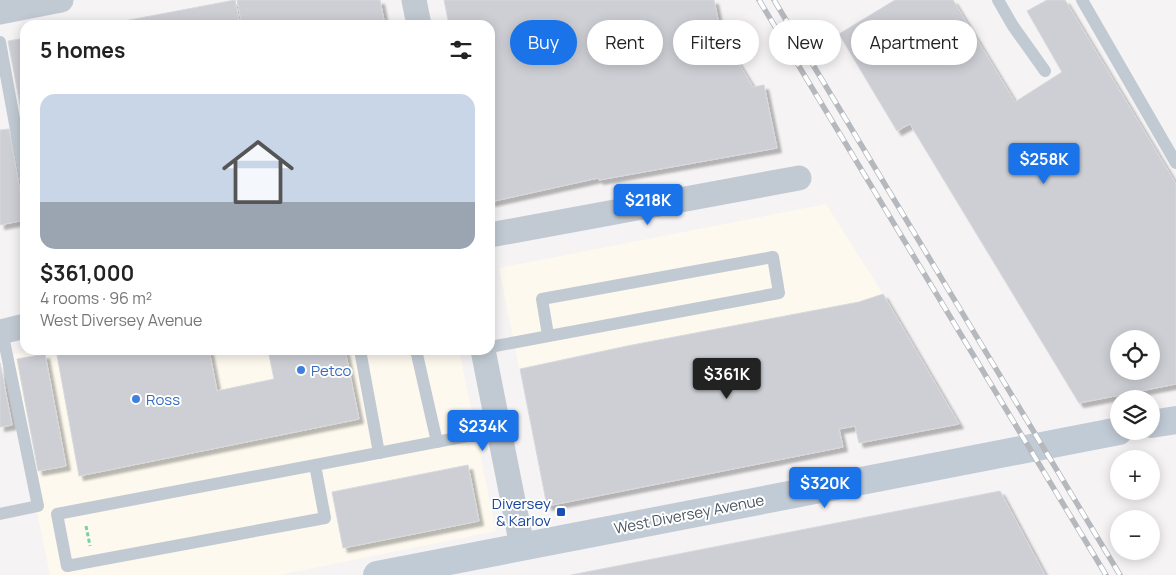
<!DOCTYPE html>
<html lang="en">
<head>
<meta charset="utf-8">
<style>
  body { margin:0; font-family:Manrope,sans-serif; background:#f2f2f2; color:#222; height:100vh; display:flex; flex-direction:column; font-size:19px; white-space:nowrap }
  * { box-sizing:border-box; margin:0 }
  p { font-size:16px; color:#767676 }
  .icon { flex:none; width:28px; height:28px; fill:none; stroke:currentColor; stroke-width:2; stroke-linecap:round; stroke-linejoin:round }
  .map { position:relative; flex:1; overflow:hidden }
  .panel { position:absolute; left:20px; top:20px; width:475px; height:335px; display:flex; flex-direction:column; background:#fff; border-radius:15px; box-shadow:0 2px 12px #0003 }
  .panel>* { flex:none }
  .guide { position:absolute; left:510px; top:20px; width:475px; height:45px; display:flex; gap:10px }
  .tools { position:absolute; left:1110px; top:330px; display:grid; gap:10px }
  .tools a { display:grid; place-items:center; width:50px; height:50px; border-radius:50%; background:#fff; box-shadow:0 2px 12px #0003; font-size:25px }
  .price { position:absolute; translate:-50% -42px; padding:0 11px; border-radius:5px; background:#1a73e8; color:#fff; font-size:16px; line-height:32px; filter:drop-shadow(0 1px 2px #0008) }
  .price::after { content:''; position:absolute; left:50%; top:30px; width:15px; height:11px; margin-left:-8px; background:inherit; clip-path:polygon(0 0,100% 0,50% 100%) }
  .price.active { background:#222; color:#fff }
  ul { padding:0; list-style:none }
  li { display:grid; align-content:center; gap:10px; height:265px; padding:0 20px }
  li span { display:grid; place-items:center; height:155px; border-radius:15px; color:#555 }
  li>.icon { margin-inline-start:auto }
  span .icon { width:90px; height:90px; fill:#fffc; stroke-width:1 }
  li b { font-size:21px }
  h2 { display:flex; justify-content:space-between; align-items:center; height:60px; padding:0 20px; font-size:21px }
  .chip { padding:0 18px; border-radius:22px; background:#fff; box-shadow:0 2px 12px #0003; font-size:18px; line-height:45px }
  .chip.active { background:#1a73e8; color:#fff }
  .map>svg:first-child { display:block }
  .commercial { fill:#fdf9ef }
  .building { fill:#cdcfd5; stroke:#d7d9de; fill-rule:evenodd; filter:url(#shadow) }
  .lines { fill:none; stroke-linecap:round; stroke-linejoin:round }
  .path { stroke:#7ad0a6; stroke-width:3; stroke-dasharray:4 2.5; stroke-linecap:butt }
  .lane { stroke:#c1cad2; stroke-width:12 }
  .street { stroke:#c1cad2; stroke-width:25 }
  .secondary { stroke:#c1cbd6; stroke-width:28 }
  .rail-casing { stroke:#b5b8bd; stroke-width:5.5 }
  .rail { stroke:#fff; stroke-width:4; stroke-dasharray:11; stroke-linecap:butt }
  .shop-dot { fill:#3f7fe0; stroke:#fff; stroke-width:2 }
  .transit-dot { fill:#1a4fb4; stroke:#fff; stroke-width:2 }
  .labels { text-anchor:middle; dominant-baseline:central; stroke-width:4; stroke-linejoin:round; paint-order:stroke }
  .shop-label { font-size:15px; fill:#366cbe; stroke:#fff; text-anchor:start }
  .transit-label { font-size:15px; fill:#164399; stroke:#fff; text-anchor:end }
  .street-label { font-size:15px; fill:#4a5661; stroke:#fff }
</style>
</head>
<body>
<div class="map">
<svg width="1176" height="575" viewBox="0 0 1176 575">
  <defs>
    <filter id="shadow"><feDropShadow dx="4.5" dy="4.5" stdDeviation="1" flood-color="#0004"/></filter>
  </defs>
  <rect width="100%" height="100%" fill="#f5f3f3"/>
  <g class="commercial">
    <path d="M826,204L883,294L959,424L859,443L855,426L840,429L843,447L547,506L499,268Z"/>
    <path d="M35,350H459L496,531L279,575H50L5,356Z"/>
  </g>
  <g class="building">
    <path d="M235,0L240,25H103Z"/>
    <path d="M237,0H380L385,25H242Z"/>
    <path d="M444,0H714L721,34L753,87L764,85L777,148L599,180L598,178L490,202V25H449Z"/>
    <path d="M895,0H953L1015,102L1062,72L1027,11L1047,0H1065L1176,184V384L1079,403L910,124L897,131L839,34ZM1119,339H1151V371H1119Z"/>
    <path d="M25,38V131L8,41Z"/>
    <path d="M9,129L25,220L0,225V130Z"/>
    <path d="M883,294L959,424L859,443L855,426L839,429L843,447L547,506L520,369L627,346L859,302Z"/>
    <path d="M83,350H209L217,391L274,379L268,350H345L359,419L79,476L57,355Z"/>
    <path d="M45,354L66,466L38,471L17,359Z"/>
    <path d="M0,363L12,425L0,427Z"/>
    <path d="M468,465L479,521L343,548L332,492Z"/>
    <path d="M1000,491L1045,575H571Z"/>
  </g>
  <g class="lines">
    <path class="path" d="M86,526L90,546"/>
    <g class="lane">
      <path d="M998,0L1013,26L1045,71"/>
      <path d="M1082,0L1176,163"/>
      <path d="M0,42L25,179"/>
      <path d="M490,347L779,293L773,257L542,299L548,335"/>
      <path d="M360,350L379,453"/>
      <path d="M416,350L437,442"/>
      <path d="M315,465L325,518L67,566L57,514C205,486 352,458 499,430"/>
      <path d="M0,514L38,506L2,331"/>
    </g>
    <g class="street">
      <path d="M414,0L419,25"/>
      <path d="M0,12L61,0"/>
      <path d="M490,235L799,178"/>
      <path d="M0,332L25,326"/>
      <path d="M483,350L522,546"/>
    </g>
    <g class="secondary">
      <path d="M1151,424L1176,420"/>
      <path d="M377,575L1119,431"/>
    </g>
    <g class="rail-casing">
      <g id="rail">
        <path d="M759,0L1106,575"/>
        <path d="M774,0L1120,575"/>
      </g>
    </g>
    <use href="#rail" class="rail"/>
  </g>
  <g class="shop-dot">
    <circle cx="301" cy="370" r="5"/>
    <circle cx="136" cy="399" r="5"/>
  </g>
  <rect class="transit-dot" x="556" y="507" width="10" height="10" rx="2.5"/>
  <g class="labels">
    <g class="shop-label">
      <text x="311" y="370">Petco</text>
      <text x="146" y="399">Ross</text>
    </g>
    <g class="transit-label">
      <text x="551" y="503">Diversey<tspan x="551" dy="17">&amp; Karlov</tspan></text>
    </g>
    <g class="street-label">
      <text transform="translate(689 514) rotate(-11)">West Diversey Avenue</text>
    </g>
  </g>
</svg>
<div class="tools">
<a><svg class="icon" aria-label="locate" viewBox="0 0 24 24"><circle cx="12" cy="12" r="6"/><path d="M12 2v4M12 18v4M2 12h4M18 12h4"/></svg></a>
<a><svg class="icon" aria-label="layers" viewBox="0 0 24 24"><path d="M12 4l9 5-9 5-9-5zM3 14l9 5 9-5"/></svg></a>
<a>+</a>
<a>−</a>
</div>
<b class="price" style="left:1044px;top:185px">$258K</b>
<b class="price" style="left:648px;top:226px">$218K</b>
<b class="price active" style="left:727px;top:400px">$361K</b>
<b class="price" style="left:483px;top:452px">$234K</b>
<b class="price" style="left:825px;top:509px">$320K</b>
<div class="guide">
<a class="chip active">Buy</a>
<a class="chip">Rent</a>
<a class="chip">Filters</a>
<a class="chip">New</a>
<a class="chip">Apartment</a>
</div>
<section class="panel">
<h2>5 homes<svg class="icon" aria-label="filters" viewBox="0 0 24 24"><path d="M4 7h16M4 17h16"/><circle cx="9" cy="7" r="2"/><circle cx="15" cy="17" r="2"/></svg></h2>
<ul>
<li><span style="background:linear-gradient(#c9d6e8 70%,#9aa5b1 0)"><svg class="icon" aria-label="home" viewBox="0 0 24 24"><path d="M3 11l9-7 9 7M6 9v11h12V9"/></svg></span><div><b>$361,000</b><p>4 rooms · 96 m²</p><p>West Diversey Avenue</p></div></li>
</ul>
</section>
</div>
</body>
</html>
